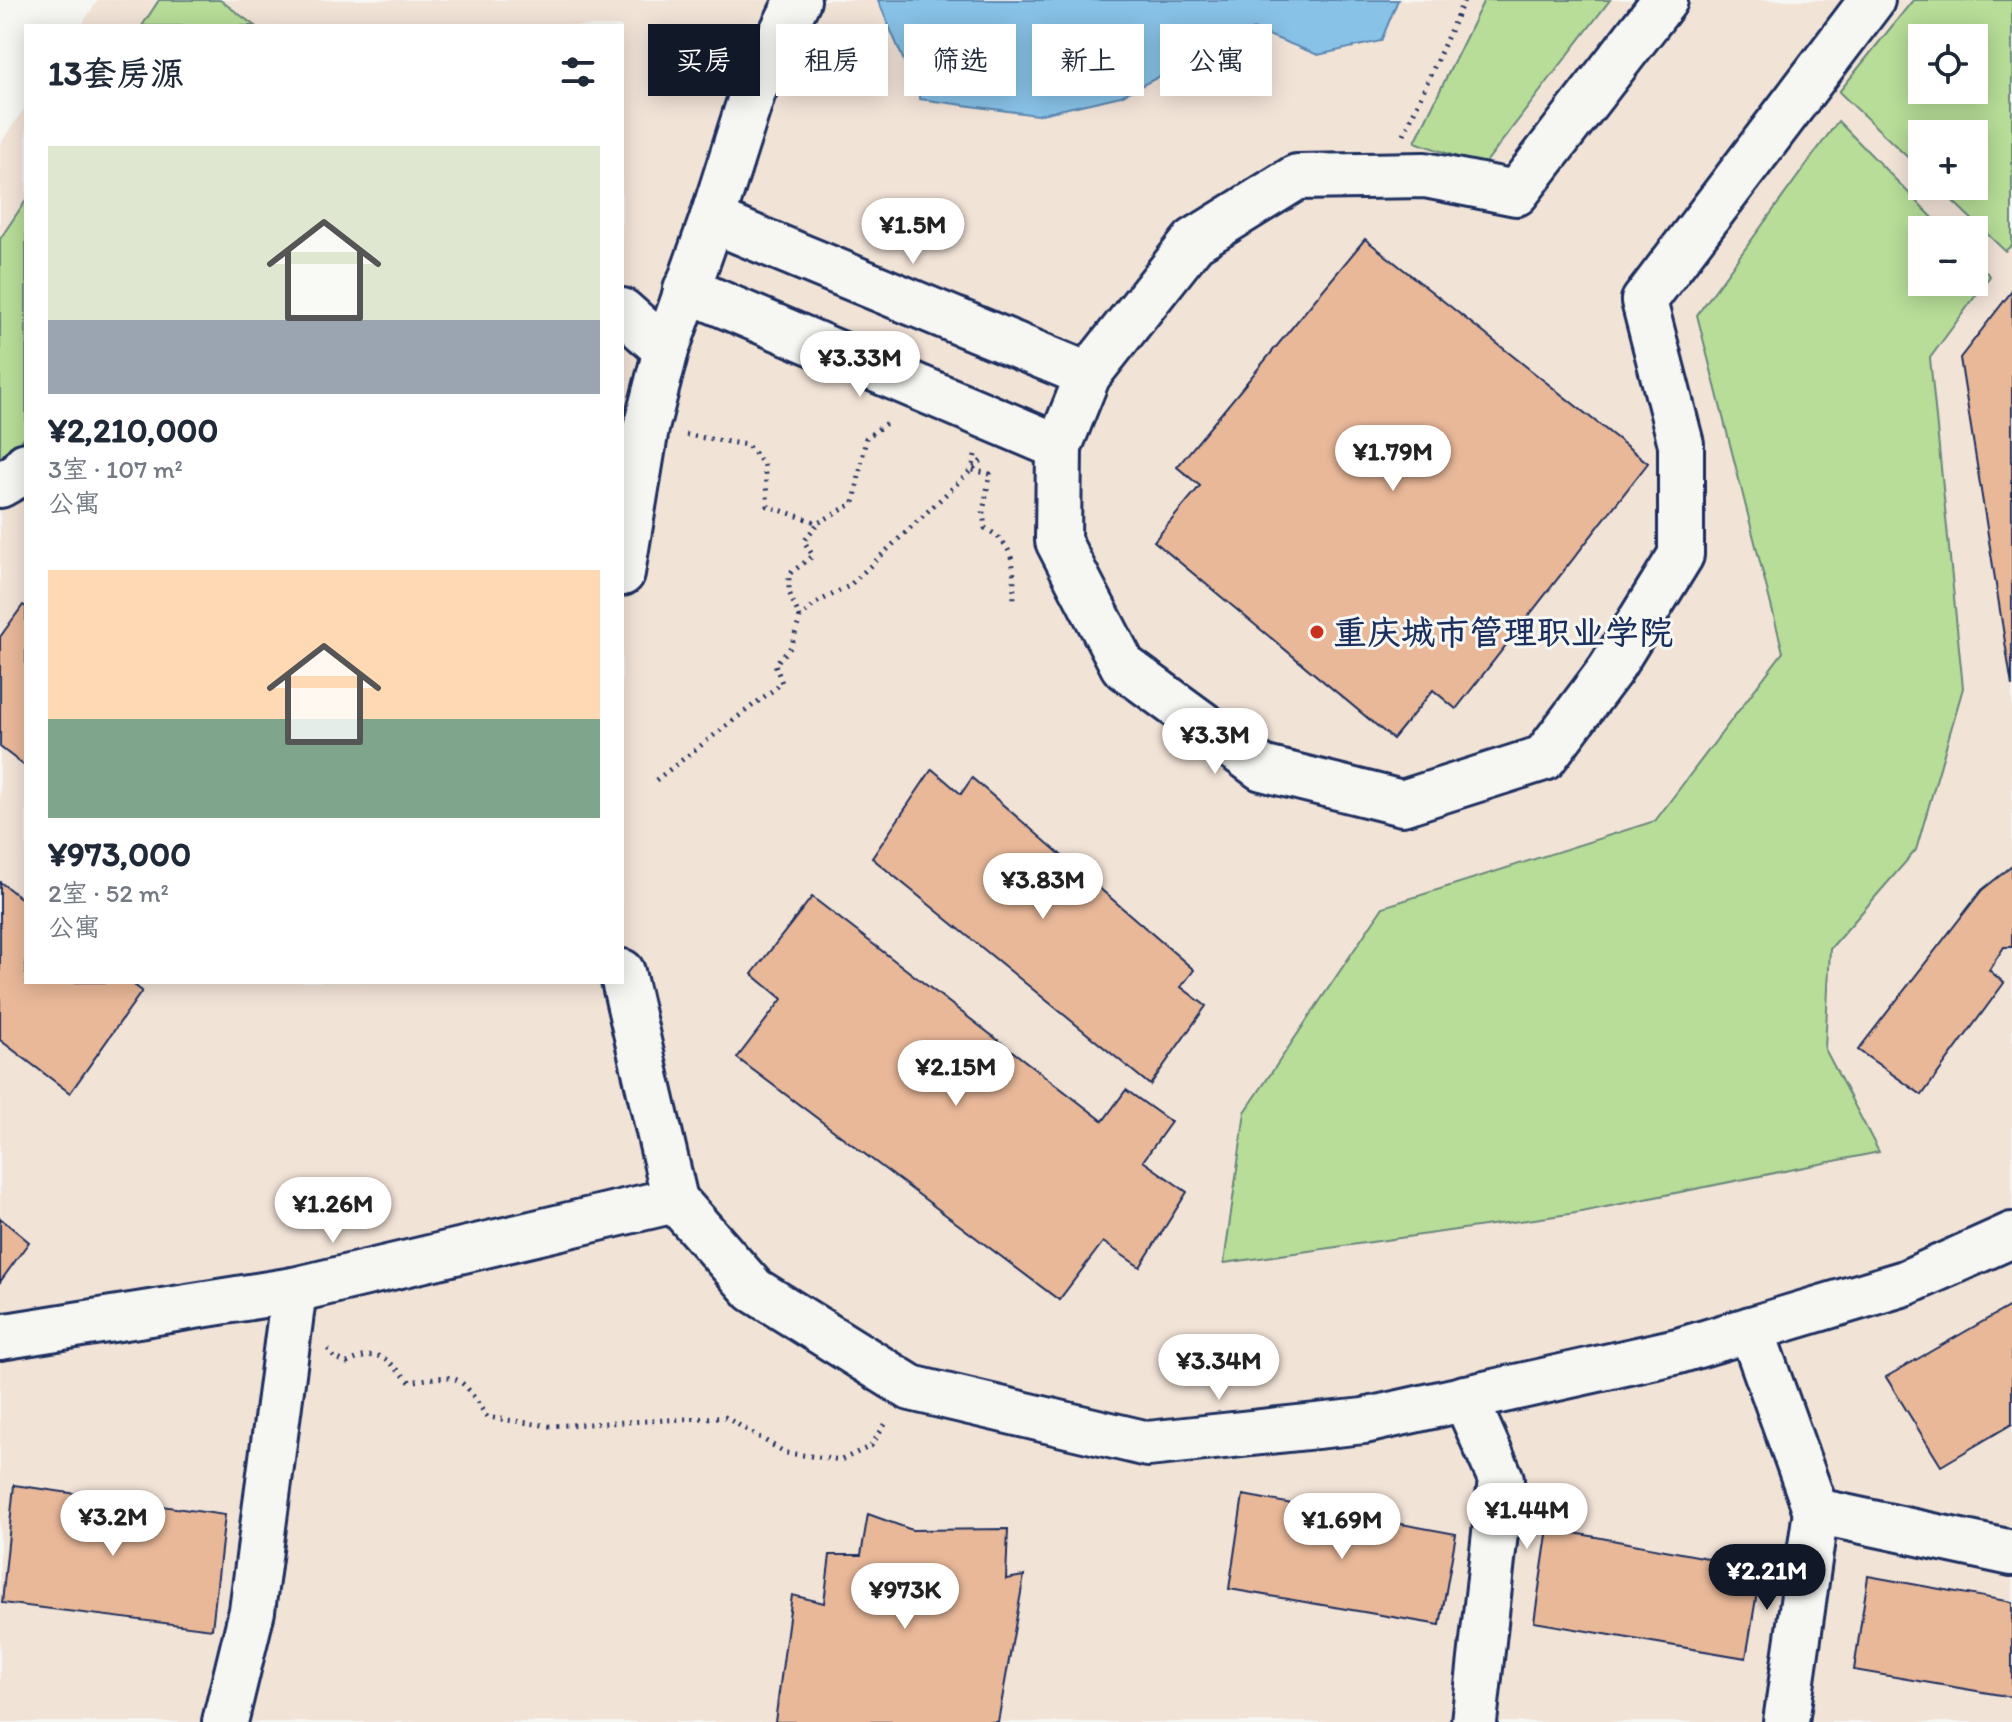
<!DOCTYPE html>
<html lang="zh">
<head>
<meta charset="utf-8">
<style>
  body { margin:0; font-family:Itim,"LXGW WenKai TC",sans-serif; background:#f6f6f7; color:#1f2937; height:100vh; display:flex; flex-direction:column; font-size:30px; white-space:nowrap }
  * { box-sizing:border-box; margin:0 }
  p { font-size:26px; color:#747a83 }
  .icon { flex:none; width:44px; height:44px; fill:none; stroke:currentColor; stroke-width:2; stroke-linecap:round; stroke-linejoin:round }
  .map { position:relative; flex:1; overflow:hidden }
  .sheet { position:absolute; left:24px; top:24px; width:600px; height:960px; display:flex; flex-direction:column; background:#fff; border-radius:0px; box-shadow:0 4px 20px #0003 }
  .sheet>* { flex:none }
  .banner { position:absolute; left:648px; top:24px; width:760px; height:72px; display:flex; gap:16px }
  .controls { position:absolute; left:1908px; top:24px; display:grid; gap:16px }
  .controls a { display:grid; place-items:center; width:80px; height:80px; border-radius:0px; background:#fff; box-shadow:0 4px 20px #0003; font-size:40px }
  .price { position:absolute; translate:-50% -68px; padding:0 18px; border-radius:28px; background:#fff; color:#222; font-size:26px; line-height:52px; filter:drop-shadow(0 2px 4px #0008) }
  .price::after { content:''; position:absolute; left:50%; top:48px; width:24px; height:18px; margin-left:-12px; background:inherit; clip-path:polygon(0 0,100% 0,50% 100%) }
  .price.on { background:#111827; color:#fff }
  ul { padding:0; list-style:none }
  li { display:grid; align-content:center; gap:16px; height:424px; padding:0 24px }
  li span { display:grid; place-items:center; height:248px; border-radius:0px; color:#555 }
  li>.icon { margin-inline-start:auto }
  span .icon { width:144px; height:144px; fill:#fffc; stroke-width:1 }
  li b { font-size:34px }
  h2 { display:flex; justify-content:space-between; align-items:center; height:96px; padding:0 24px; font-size:34px }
  .chip { padding:0 28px; border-radius:0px; background:#fff; box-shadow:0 4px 20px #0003; font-size:28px; line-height:72px }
  .chip.on { background:#111827; color:#fff }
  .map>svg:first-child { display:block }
  .built { fill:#f2e3d7; fill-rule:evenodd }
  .green { fill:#b7dd98; stroke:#69867b; stroke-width:2; fill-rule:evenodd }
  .water { fill:#88c2e7; stroke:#5c87b0; stroke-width:2 }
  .building { fill:#e9b899; stroke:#1b2f5e; stroke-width:2 }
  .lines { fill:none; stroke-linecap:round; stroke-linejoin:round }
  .minor-casing { stroke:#1b2f5e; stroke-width:50 }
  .path { stroke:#1b2f5e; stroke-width:5; stroke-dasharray:2 6; stroke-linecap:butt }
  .minor { stroke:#f6f6f2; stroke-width:44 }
  .poi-dot { fill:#c8321e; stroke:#f6f6f2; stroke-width:3 }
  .labels { text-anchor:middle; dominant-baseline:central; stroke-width:6; stroke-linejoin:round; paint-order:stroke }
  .poi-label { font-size:34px; font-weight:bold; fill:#1b2f5e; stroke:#f6f6f2; text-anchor:start }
</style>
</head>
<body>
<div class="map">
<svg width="2012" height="1722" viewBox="0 0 2012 1722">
  <rect width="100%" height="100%" fill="#f6f6f2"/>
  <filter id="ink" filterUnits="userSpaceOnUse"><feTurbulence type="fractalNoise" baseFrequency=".0125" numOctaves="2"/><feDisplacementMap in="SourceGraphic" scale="16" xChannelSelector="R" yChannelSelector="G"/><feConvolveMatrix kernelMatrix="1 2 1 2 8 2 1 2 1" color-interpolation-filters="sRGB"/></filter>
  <g filter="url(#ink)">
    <path class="built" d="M98,0H2012V1722H0V144L26,106V982H622V26H81ZM1922,38H1974V90H1922ZM1922,134H1974V186H1922ZM1922,230H1974V282H1922Z"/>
    <g class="green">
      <path d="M159,0H220L255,26H142Z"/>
      <path d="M1484,0H1610L1483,166L1415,142Z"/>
      <path d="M1913,0H2012V245L2005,251L1937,186H1974V134H1922V171L1839,92ZM1974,38V90H1922V38Z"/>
      <path d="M1838,121L1945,230H1922V282H1974V260L1990,276L1930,358L1963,688L1916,850L1830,949L1825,1049L1879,1152L1576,1213L1224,1263L1245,1112L1383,907L1655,821L1783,652L1697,315Z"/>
      <path d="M26,200V435L8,457L0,461V239Z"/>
    </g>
    <path class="water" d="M878,0H1398L1381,41L1318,55L1253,29L1121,96L1037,115L920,99Z"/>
    <g class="building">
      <path d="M1365,239L1648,463L1456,709L1433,690L1393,739L1154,541L1200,486L1177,467Z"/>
      <path d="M2012,291V686L1960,358Z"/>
      <path d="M23,605L26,607V767L0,747V637Z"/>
      <path d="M932,769L961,794L972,778L1194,970L1181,987L1206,1006L1150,1085L872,858Z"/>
      <path d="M2012,866V947H2004L1989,970L2004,983L1922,1095L1858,1050L1982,890Z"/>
      <path d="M0,882L26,902V982H130L142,991L70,1093L0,1040Z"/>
      <path d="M812,897L1103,1121L1126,1090L1171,1122L1143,1161L1187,1192L1140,1267L1103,1242L1059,1300L737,1058L782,999L752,974Z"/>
      <path d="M0,1218L29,1242L0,1282Z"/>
      <path d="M2012,1305V1424L1941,1466L1886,1377Z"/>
      <path d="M14,1485L225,1515L212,1629L2,1603Z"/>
      <path d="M1243,1495L1456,1534L1440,1625L1229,1589Z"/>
      <path d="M868,1514L912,1530L1008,1529L1006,1579L1024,1576L998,1722H775L792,1595L824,1603L830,1555H861Z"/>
      <path d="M1548,1528L1761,1568L1746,1658L1534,1622Z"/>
      <path d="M1868,1576L2012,1602V1697L1854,1670Z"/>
    </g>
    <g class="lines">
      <g class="minor-casing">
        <g id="minor">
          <path d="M1665,0L1516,193L1425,175L1297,177L1194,241L1088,375L1059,447L1058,541L1123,666L1262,768L1402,803L1544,758L1610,670L1681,555V444L1644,301L1872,0"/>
          <path d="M712,220L1088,375"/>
          <path d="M686,289L1059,447"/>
          <path d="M622,311L666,350"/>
          <path d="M0,485L18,475L26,465"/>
          <path d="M622,573L646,428L666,350L712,220L753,91L798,0"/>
          <path d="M622,972L675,1200L754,1290L911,1388L1148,1444L1364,1421L1678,1351L1905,1283L2012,1235"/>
          <path d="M1751,1329L1816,1511L2012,1553"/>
          <path d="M0,1337L294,1290L675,1200"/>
          <path d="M1465,1398L1501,1479L1474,1722"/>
          <path d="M225,1722L252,1611L294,1290"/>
          <path d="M1786,1722L1816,1511"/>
        </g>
      </g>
      <g class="path">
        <path d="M1404,134L1464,0"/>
        <path d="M686,435L747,445L764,464L768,506L818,523L854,503L866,438L889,421"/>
        <path d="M975,455L972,470L990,474L983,512L985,528C1019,547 1013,570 1014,604"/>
        <path d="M800,618L789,592V574L813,556L804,541L818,523"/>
        <path d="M656,780L782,683L775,664L791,647L800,618L816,603L849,586L983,459"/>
        <path d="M328,1349L334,1357L347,1363C382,1347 385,1358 410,1382C461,1373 459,1374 487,1417L549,1426L725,1417L786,1453L841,1460L871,1446L886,1423"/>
      </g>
      <use href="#minor" class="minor"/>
    </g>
  </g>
  <circle class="poi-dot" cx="1317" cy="632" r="8"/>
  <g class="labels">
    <g class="poi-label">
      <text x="1333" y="632">重庆城市管理职业学院</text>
    </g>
  </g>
</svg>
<div class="controls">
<a><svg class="icon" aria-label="locate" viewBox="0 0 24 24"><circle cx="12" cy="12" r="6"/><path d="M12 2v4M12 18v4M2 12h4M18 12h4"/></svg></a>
<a>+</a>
<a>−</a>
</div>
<b class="price" style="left:913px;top:266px">¥1.5M</b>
<b class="price" style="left:860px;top:399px">¥3.33M</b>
<b class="price" style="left:1393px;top:493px">¥1.79M</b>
<b class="price" style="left:1215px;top:776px">¥3.3M</b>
<b class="price" style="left:1043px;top:921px">¥3.83M</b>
<b class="price" style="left:956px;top:1108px">¥2.15M</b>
<b class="price" style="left:333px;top:1245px">¥1.26M</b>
<b class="price" style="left:1219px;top:1402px">¥3.34M</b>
<b class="price" style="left:1527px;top:1551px">¥1.44M</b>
<b class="price" style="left:113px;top:1558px">¥3.2M</b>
<b class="price" style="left:1342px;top:1561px">¥1.69M</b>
<b class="price on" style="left:1767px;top:1612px">¥2.21M</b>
<b class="price" style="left:905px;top:1631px">¥973K</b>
<div class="banner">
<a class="chip on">买房</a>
<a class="chip">租房</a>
<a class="chip">筛选</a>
<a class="chip">新上</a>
<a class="chip">公寓</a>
</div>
<section class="sheet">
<h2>13套房源<svg class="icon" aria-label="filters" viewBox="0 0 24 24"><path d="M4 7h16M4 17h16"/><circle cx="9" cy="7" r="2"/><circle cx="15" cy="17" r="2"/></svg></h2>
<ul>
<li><span style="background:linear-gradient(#dfe7d0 70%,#9aa5b1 0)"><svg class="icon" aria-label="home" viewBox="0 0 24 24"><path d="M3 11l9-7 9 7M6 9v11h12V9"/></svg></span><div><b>¥2,210,000</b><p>3室 · 107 m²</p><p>公寓</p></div></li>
<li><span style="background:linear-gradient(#ffd9b3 60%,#7fa58c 0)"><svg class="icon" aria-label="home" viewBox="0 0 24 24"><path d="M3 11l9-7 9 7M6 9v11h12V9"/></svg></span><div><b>¥973,000</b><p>2室 · 52 m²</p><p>公寓</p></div></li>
</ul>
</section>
</div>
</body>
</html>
